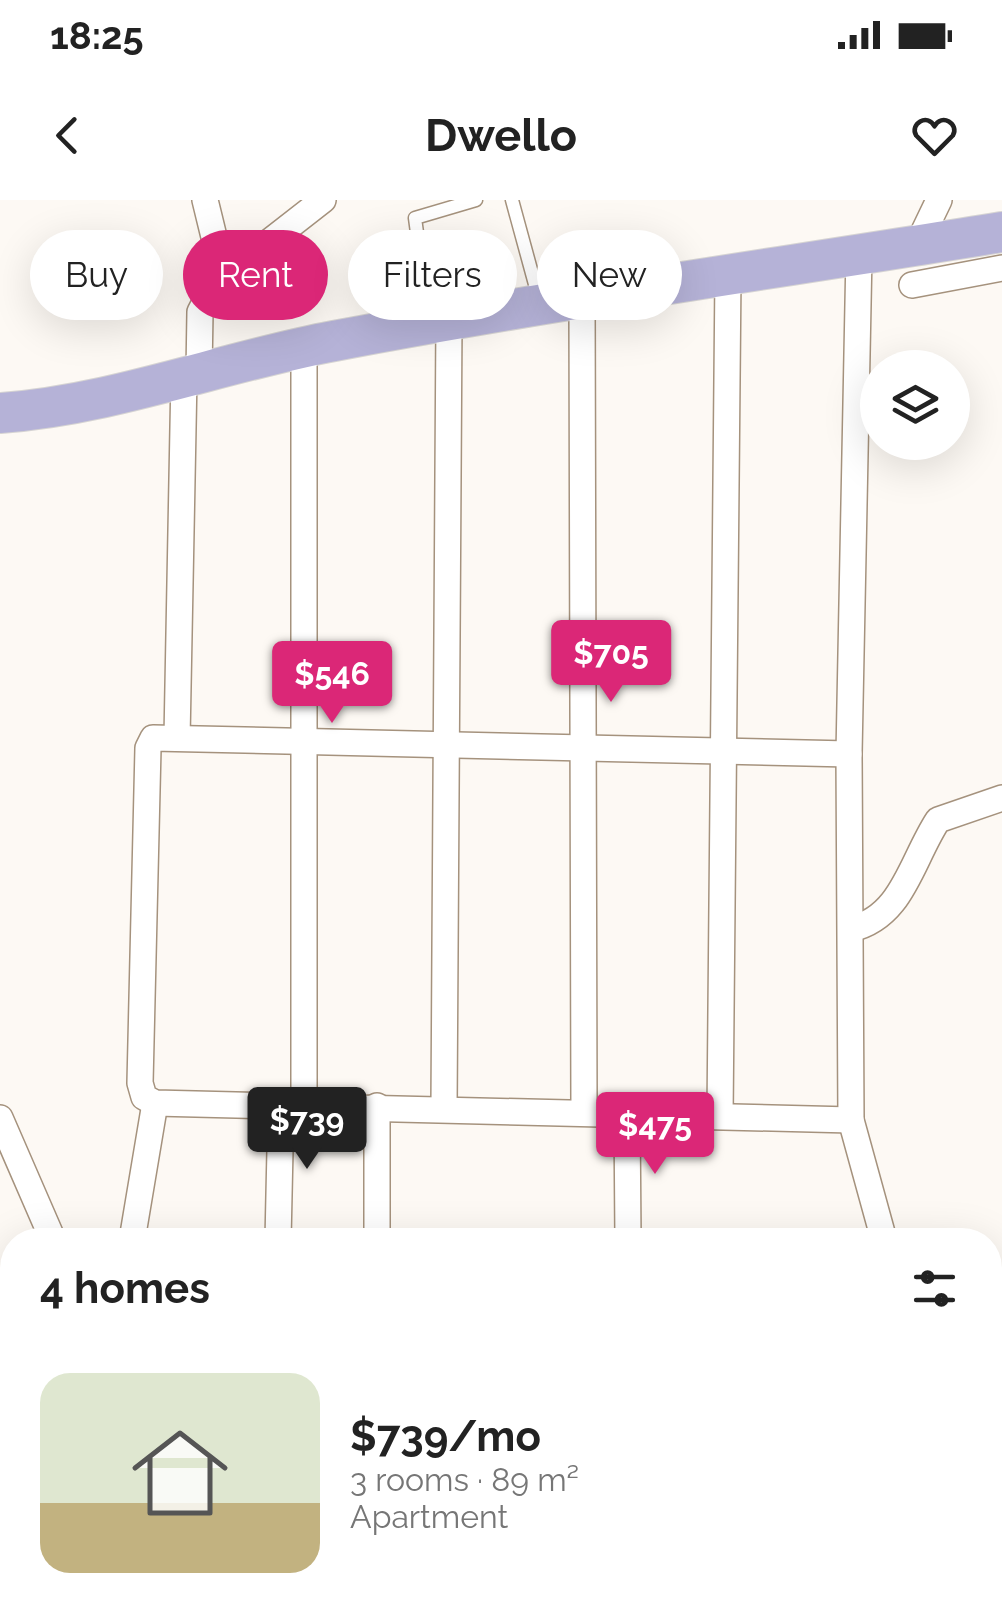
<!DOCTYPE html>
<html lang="en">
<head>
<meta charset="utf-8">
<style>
  body { margin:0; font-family:Raleway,sans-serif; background:#f6f6f6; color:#222; height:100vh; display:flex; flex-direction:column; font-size:38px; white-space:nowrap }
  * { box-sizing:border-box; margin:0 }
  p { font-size:32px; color:#767676 }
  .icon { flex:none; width:55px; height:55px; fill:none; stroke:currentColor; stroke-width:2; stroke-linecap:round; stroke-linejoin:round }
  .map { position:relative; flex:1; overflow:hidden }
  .sheet { position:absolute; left:0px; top:1028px; width:1002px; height:392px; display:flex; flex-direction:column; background:#fff; border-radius:40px 40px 0 0; box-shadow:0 10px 40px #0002 }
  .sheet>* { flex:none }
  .guide { position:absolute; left:30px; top:30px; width:942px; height:90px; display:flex; gap:20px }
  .controls { position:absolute; left:860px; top:150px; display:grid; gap:20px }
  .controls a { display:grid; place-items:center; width:110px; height:110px; border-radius:50%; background:#fff; box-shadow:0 10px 40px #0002; font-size:50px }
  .price { position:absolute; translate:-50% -85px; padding:0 22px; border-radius:10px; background:#db2777; color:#fff; font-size:32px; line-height:65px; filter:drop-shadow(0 2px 5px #0008) }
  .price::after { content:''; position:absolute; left:50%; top:60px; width:30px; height:22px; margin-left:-15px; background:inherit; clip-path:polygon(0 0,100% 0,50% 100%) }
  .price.current { background:#222; color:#fff }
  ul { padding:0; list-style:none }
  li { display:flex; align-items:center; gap:30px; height:250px; padding:0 40px }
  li+li { border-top:2px solid #e0e0e0 }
  li span { display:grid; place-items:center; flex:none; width:280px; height:200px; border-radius:30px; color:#555 }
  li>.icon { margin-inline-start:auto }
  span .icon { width:120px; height:120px; fill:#fffc; stroke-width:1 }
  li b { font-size:42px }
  h2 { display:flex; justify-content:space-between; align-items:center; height:120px; padding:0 40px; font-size:42px }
  .tag { padding:0 35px; border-radius:45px; background:#fff; box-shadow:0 10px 40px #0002; font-size:35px; line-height:90px }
  .tag.current { background:#db2777; color:#fff }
  .status { display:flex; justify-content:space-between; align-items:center; height:70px; padding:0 50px; background:#fff; direction:ltr }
  .status svg { height:28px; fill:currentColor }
  header { display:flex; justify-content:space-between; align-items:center; height:130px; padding:0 40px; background:#fff; font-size:45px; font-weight:700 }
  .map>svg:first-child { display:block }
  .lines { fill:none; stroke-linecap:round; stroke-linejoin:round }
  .lane-casing { stroke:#a5927d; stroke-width:15 }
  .street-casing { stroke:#a5927d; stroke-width:28 }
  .primary-casing { stroke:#d6d4d3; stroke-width:42 }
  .lane { stroke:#fff; stroke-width:12 }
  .street { stroke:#fff; stroke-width:25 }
  .primary { stroke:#b5b2d7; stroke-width:40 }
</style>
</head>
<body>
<div class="status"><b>18:25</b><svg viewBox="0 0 49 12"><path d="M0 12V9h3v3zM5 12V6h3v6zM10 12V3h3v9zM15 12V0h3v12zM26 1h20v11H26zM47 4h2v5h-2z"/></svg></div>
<header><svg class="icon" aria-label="back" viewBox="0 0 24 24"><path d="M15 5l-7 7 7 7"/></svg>Dwello<svg class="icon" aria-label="heart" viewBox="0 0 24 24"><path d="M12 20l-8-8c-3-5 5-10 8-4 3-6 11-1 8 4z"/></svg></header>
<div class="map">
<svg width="1002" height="1419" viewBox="0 0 1002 1419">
  <rect width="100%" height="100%" fill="#fdf9f4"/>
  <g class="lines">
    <g class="lane-casing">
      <g id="lane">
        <path d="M512,0L539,99"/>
        <path d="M429,121L415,18L476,0"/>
      </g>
    </g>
    <g class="street-casing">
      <g id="street">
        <path d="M205,0L224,78"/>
        <path d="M916,48L939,0"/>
        <path d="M859,54L849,554L851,920L884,1040"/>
        <path d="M912,85L1002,68"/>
        <path d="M582,98L584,912"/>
        <path d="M199,172L200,112L214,85L323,0"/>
        <path d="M177,538L184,176"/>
        <path d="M849,554L153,538L148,548L140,883L144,897L155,903L851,920"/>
        <path d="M851,729C903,717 911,661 938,620L1002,598"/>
        <path d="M304,904V147"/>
        <path d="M444,908L449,119"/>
        <path d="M627,913L628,1040"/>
        <path d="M720,916L728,74"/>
        <path d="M0,918L53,1040"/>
        <path d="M132,1040L155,903"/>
        <path d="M278,1040L281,904"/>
        <path d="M377,1040V906"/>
        <path d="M990,1130L1002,1129"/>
        <path d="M0,1214L12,1215"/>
        <path d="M109,1408V1419"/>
        <path d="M941,1408L943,1419"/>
        <path d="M268,1419V1408"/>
      </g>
    </g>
    <g class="primary-casing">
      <path id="primary" d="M0,213C113,205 222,162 334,141C556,99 779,68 1002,32"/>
    </g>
    <use href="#lane" class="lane"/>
    <use href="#street" class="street"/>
    <use href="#primary" class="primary"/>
  </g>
</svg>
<div class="controls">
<a><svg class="icon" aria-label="layers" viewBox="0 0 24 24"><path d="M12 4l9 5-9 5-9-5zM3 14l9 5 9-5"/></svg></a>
</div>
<b class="price" style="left:611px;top:505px">$705</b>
<b class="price" style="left:332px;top:526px">$546</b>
<b class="price current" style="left:307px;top:972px">$739</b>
<b class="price" style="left:655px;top:977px">$475</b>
<div class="guide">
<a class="tag">Buy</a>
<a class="tag current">Rent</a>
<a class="tag">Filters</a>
<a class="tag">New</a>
</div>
<section class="sheet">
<h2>4 homes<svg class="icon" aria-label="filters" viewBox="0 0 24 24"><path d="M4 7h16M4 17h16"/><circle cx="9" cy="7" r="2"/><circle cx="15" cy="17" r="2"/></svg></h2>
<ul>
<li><span style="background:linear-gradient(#dfe7d0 65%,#c2b280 0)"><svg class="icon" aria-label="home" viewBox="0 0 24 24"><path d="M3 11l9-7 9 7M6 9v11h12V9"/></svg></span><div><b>$739/mo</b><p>3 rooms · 89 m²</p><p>Apartment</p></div></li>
</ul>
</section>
</div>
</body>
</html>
